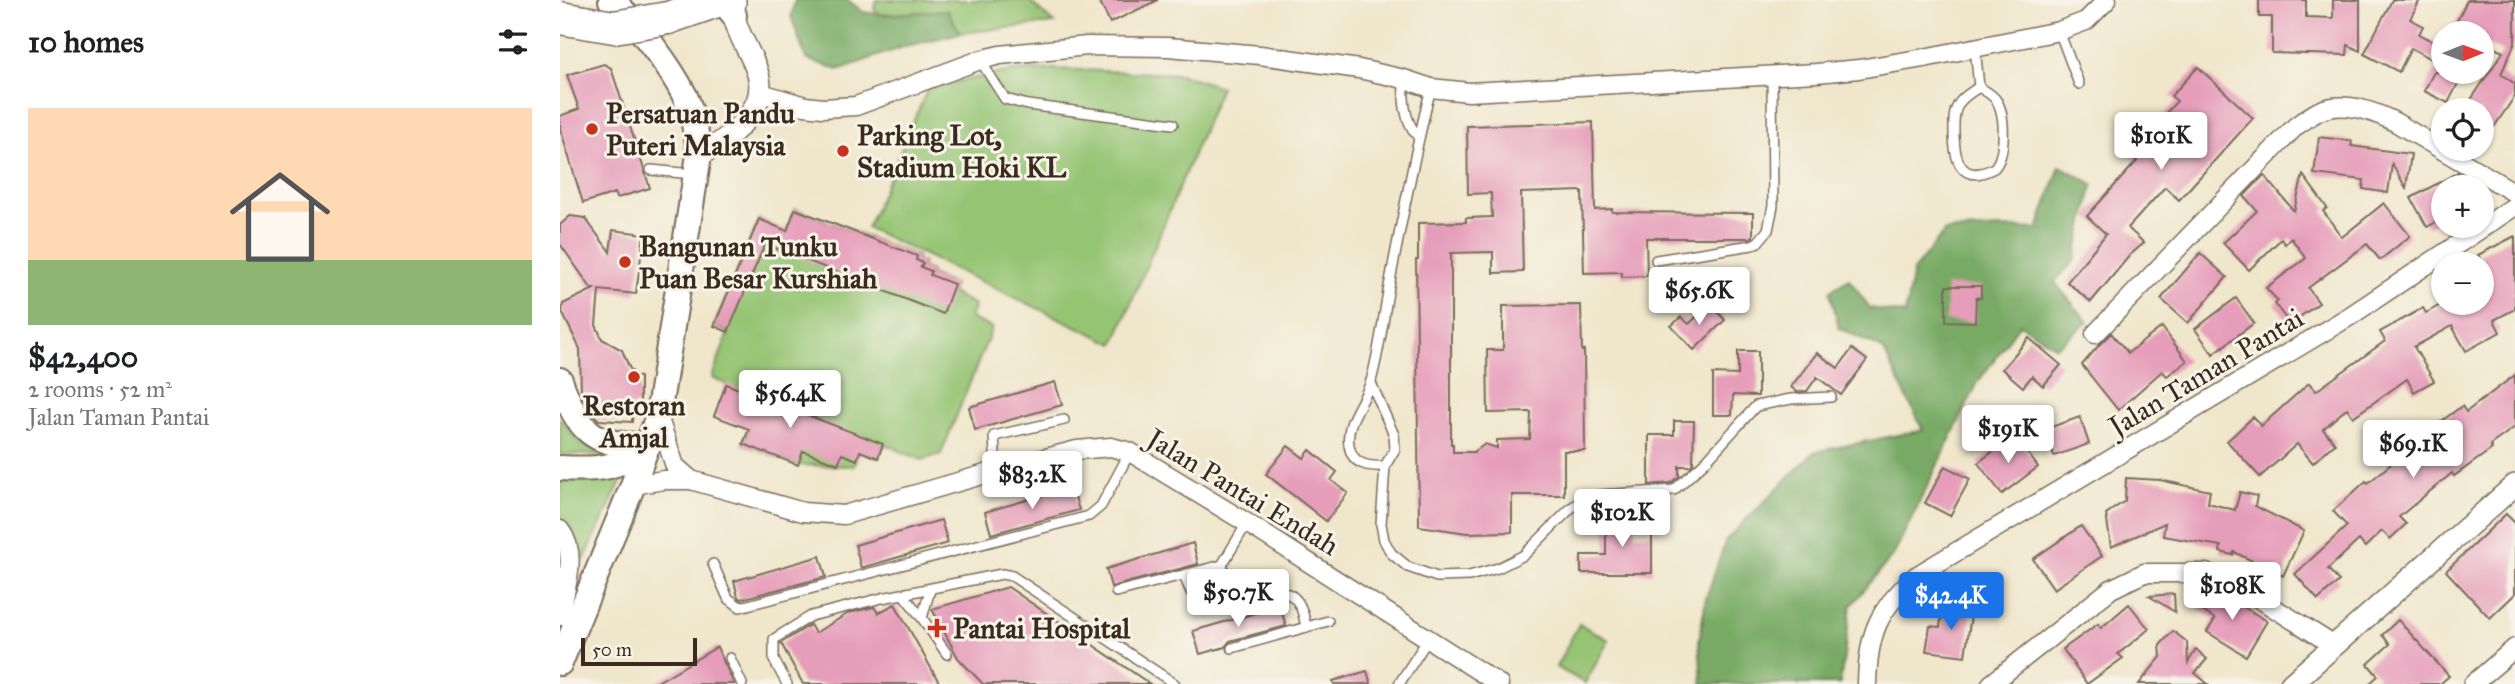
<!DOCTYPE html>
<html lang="en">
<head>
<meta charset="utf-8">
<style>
  body { margin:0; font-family:"IM FELL Great Primer",serif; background:#f2f2f2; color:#202124; height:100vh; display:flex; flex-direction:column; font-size:26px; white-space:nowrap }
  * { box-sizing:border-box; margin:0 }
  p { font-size:23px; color:#757577 }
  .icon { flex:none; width:38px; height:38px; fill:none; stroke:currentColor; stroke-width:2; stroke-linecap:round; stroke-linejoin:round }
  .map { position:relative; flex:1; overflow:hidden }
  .details { display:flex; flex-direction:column; background:#fff; width:560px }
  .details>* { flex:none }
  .needle { width:46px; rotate:89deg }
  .fabs { position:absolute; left:1871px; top:21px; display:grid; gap:14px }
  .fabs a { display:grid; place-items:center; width:63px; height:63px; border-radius:50%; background:#fff; box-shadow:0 2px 5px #0004; font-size:35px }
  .scale { position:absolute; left:21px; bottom:18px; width:116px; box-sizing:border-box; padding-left:7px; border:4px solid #3b2a1e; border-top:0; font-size:19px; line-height:24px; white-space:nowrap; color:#3b2a1e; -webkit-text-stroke:5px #f7f3e8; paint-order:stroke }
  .price { position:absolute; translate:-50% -60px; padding:0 16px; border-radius:7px; background:#fff; color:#222; font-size:23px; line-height:46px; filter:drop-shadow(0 2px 4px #0008) }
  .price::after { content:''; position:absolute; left:50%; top:42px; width:21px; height:16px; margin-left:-10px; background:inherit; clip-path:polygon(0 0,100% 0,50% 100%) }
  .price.active { background:#1a73e8; color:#fff }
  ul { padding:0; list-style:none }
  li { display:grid; align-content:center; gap:14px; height:371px; padding:0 28px }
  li+li { border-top:2px solid #e0e0e0 }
  li span { display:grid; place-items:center; height:217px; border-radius:0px; color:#555 }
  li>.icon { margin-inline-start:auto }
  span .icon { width:126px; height:126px; fill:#fffc; stroke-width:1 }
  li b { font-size:30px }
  h2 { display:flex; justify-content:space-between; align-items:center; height:84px; padding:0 28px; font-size:30px }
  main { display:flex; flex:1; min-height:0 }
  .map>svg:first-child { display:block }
  .green { fill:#95c473; stroke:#687748; stroke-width:2 }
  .forest { fill:#78aa65; stroke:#5a6a42; stroke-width:2 }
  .building { fill:#e69dba }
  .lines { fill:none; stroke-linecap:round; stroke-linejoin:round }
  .service-casing { stroke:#7a6c5b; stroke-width:12 }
  .minor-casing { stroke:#7a6c5b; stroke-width:21 }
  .tertiary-casing { stroke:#7a6c5b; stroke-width:24 }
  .secondary-casing { stroke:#7a6c5b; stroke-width:28 }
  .motorway-casing { stroke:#7a6c5b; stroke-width:35 }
  .service { stroke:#fff; stroke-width:9 }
  .minor { stroke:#fff; stroke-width:18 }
  .tertiary { stroke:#fff; stroke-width:21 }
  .secondary { stroke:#fff; stroke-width:24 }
  .motorway { stroke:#fff; stroke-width:32 }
  .motorway-bridge-casing { stroke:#7a6c5b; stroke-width:35; stroke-linecap:butt }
  .motorway-bridge { stroke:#fff; stroke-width:32 }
  .poi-dot { fill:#c8321e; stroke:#f7f3e8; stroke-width:2.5 }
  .labels { text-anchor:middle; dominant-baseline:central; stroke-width:6; stroke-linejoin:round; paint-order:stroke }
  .poi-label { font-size:28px; font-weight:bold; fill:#3b2a1e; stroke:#f7f3e8; text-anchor:start }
  .street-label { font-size:28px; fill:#3b2a1e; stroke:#f7f3e8 }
</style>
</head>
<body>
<main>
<section class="details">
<h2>10 homes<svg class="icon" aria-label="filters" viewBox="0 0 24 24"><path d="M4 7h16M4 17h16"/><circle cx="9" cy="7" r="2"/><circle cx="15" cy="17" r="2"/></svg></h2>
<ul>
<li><span style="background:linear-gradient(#ffd9b3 70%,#8fb573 0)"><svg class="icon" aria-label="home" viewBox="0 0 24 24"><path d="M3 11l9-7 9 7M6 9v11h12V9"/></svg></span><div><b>$42,400</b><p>2 rooms · 52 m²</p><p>Jalan Taman Pantai</p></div></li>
</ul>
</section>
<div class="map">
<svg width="1955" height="684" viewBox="0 0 1955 684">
  <rect width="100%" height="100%" fill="#f7f3e8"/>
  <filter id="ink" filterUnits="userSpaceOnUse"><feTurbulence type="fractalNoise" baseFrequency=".0143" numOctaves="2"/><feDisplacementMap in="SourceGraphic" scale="14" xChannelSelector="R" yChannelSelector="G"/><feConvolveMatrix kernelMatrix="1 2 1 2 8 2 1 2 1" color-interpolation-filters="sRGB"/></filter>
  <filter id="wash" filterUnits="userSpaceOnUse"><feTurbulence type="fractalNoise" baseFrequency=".00686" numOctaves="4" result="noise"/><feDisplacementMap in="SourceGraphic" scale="28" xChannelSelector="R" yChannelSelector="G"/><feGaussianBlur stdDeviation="1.57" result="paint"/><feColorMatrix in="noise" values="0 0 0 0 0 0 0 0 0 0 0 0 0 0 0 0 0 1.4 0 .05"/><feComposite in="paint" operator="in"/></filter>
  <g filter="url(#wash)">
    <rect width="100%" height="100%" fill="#f0e6cb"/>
    <g class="green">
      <path d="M316,0H468L494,23L400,33L387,10L323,15L314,10Z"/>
      <path d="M497,69L620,74L661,87L554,344L307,228L368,88L451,71Z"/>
      <path d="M235,209L357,256L356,260L363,263L361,267L371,271L370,275L394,284L391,293L415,305L410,318L432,328L381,454L362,460L324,444L318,458L300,451L293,466L238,465L183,444L188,429L166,384L152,378L168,333L154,326L199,219L226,232Z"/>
      <path d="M0,418C12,436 23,445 43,455L0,454Z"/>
      <path d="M63,477L24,560L13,531L0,518V480L25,481Z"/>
      <path d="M1019,624L1049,640L1025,683L996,667Z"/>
    </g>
    <g class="forest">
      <path d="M235,0H288L303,12L323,15L387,10L400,33L343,47L278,70L246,59L231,16Z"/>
      <path d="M1500,166L1533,184L1515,260L1494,282L1528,322L1496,347L1460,324L1418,382L1334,554L1291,606L1280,684H1142L1139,641L1146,598L1166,540L1254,452L1363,430L1323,349L1279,328L1270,291L1289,279L1310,308L1345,314L1353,271L1385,231L1441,228L1478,229Z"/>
    </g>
    <g id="blocks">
      <g class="building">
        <path d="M539,0H598L550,23Z"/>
        <path d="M1699,0H1746V17L1773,18V0H1800V51L1788,45L1787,55L1712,53V17H1699Z"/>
        <path d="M1832,0H1860L1850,19L1863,26L1859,34L1883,47V65L1851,48L1839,72L1804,54Z"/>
        <path d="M1907,0H1955V43L1941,74L1955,84V96L1934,127L1922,118V110H1904L1943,52L1922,42V33H1902L1893,29Z"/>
        <path d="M44,64L51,68L90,188L57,198L55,193L23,203L0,128V116L19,109L7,75Z"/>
        <path d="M1638,67L1693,118L1619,200L1605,187L1568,228L1584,243L1570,255L1531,302L1507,282L1546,234L1527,216L1577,161L1572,157L1595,132L1591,129L1617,101L1611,96Z"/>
        <path d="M1874,72H1904L1888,103L1864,91Z"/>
        <path d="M1033,122L1035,210L1052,209V212L1193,213V237L1189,238H1086L1087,276L1062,277V272L1024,273L1022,191L961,193L963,272L933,273V252L891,253V444H893V452H914L925,444L937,448V440L970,439L971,412L928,413L927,350H943V306L1021,305L1022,351L1024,350L1025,451H1004V495H952V532L907,533L859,526L856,260H858V223L906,222V218L932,217L931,193L908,194L907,126Z"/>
        <path d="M1759,137L1792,141L1791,146L1851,154L1846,188L1832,164L1828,193L1803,189L1804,180L1754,174Z"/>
        <path d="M1898,172L1906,187H1883V219L1867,227L1851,198Z"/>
        <path d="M1704,175L1734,211L1743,175L1767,208L1763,211L1782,237L1824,203L1850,236L1820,260L1807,244L1748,288L1759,303L1730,324L1715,304L1718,301L1706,288L1746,258L1731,238L1725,244L1721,239L1689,270L1663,243L1697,211L1684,196Z"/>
        <path d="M235,209L357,256L356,260L363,263L361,267L371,271L370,275L394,284L383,314L205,244L168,332L154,326L199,219L227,231Z"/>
        <path d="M10,216L25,218L50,252L53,230L84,234L76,294L39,290L36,325L42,339L62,350L69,367L75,376L80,377V403L73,406L72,422L39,420L33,414V405L26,403L21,393L20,349L2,312L3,304L34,289L31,288L0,244V225Z"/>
        <path d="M1955,236V309L1934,320L1940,332L1906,351L1892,326L1854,347L1874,381L1854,392L1847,379L1793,417L1787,408L1763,429L1775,443L1753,463L1737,444L1700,477L1667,441L1693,417L1701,426L1749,383L1756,391L1825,341L1820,332L1863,308L1866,313L1884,303H1922V262L1918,255Z"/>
        <path d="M1640,253L1667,277L1628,323L1601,299Z"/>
        <path d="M1386,286H1421V298H1416L1415,322L1386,321Z"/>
        <path d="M1676,298L1694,323L1653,354L1635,329Z"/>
        <path d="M1150,304L1165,320L1134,350L1111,326L1121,317L1129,324Z"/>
        <path d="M1602,327L1627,361L1607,376L1602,371L1558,410L1522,365L1539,345L1551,333L1568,353Z"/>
        <path d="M1469,338L1501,365L1483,386L1472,376L1463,387L1442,369Z"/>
        <path d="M1292,349L1307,360L1281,395L1257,377L1247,391L1237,392L1231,387L1257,353L1278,368Z"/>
        <path d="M1178,351H1198V396L1173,395L1172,415H1153V374L1178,375Z"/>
        <path d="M1955,375V427L1930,445L1932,449L1894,476L1892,473L1839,517L1846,524L1830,539L1822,531L1805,547L1799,540L1768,569L1779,581L1758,600L1735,574L1787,526L1773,511L1806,481L1808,483L1865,436L1864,434L1902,406L1906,412Z"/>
        <path d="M495,382L502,405L415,430L409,407Z"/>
        <path d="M166,384L323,444L318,458L300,451L297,460L282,454L278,464L243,451L238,465L183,444L189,429L154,416Z"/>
        <path d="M1520,417L1529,444L1494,456L1485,429Z"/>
        <path d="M1114,421H1134L1133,463L1130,466H1119V476L1111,483L1089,485V435H1114Z"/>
        <path d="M1454,435L1478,467L1442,494L1418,463Z"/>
        <path d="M728,446L744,458L750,450L777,472L771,480L788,493L766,521L706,474Z"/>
        <path d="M1385,466L1410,479L1390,516L1365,503Z"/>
        <path d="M1566,478L1600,480L1650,491L1648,503L1675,510L1680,492L1697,496L1695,506L1744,531L1723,576L1674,552L1673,555L1660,552L1661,546L1603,536L1605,523L1551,547L1546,514L1565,501Z"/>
        <path d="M512,487L519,510L431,534L425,512Z"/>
        <path d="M1946,514L1955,523V594L1930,618L1886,571Z"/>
        <path d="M1046,515H1075V534H1092V573H1021V555H1046Z"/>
        <path d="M381,520L388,543L301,568L295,545Z"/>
        <path d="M1521,526L1542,556L1494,589L1473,559Z"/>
        <path d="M633,543L638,564L551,587L546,569Z"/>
        <path d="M260,556L266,577L181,599L178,597L174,581Z"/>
        <path d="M448,587L590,684H423L398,658L372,609Z"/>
        <path d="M1652,588L1707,621L1686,656L1647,632L1655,619L1639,609Z"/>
        <path d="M1614,594L1615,612L1589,596Z"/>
        <path d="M335,604L380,684H243L221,643L250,625L255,633L289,613L314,607L318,613Z"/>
        <path d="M1569,604L1589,629L1558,654L1563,658L1527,684L1503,649L1538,624L1541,628Z"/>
        <path d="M1383,605L1412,609L1405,656L1366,651L1370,626L1380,627Z"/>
        <path d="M720,606L726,626L670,641L665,647L640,654L633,631Z"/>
        <path d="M1838,620L1889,676L1880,684H1809L1818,676L1808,664L1830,644L1822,635Z"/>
        <path d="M1613,631L1627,642L1628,663L1636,649L1647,659L1635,673L1648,684H1579L1601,657L1600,645Z"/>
        <path d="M157,647L174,684H94Z"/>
        <path d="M807,671L811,684H774L773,681Z"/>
      </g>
    </g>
  </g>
  <g filter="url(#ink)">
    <use href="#blocks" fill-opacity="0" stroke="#7a6c5b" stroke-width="2"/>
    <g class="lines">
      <g class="service-casing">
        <g id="service">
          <path d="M1499,31L1519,84"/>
          <path d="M1415,47L1419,87"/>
          <path d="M420,60L445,99L468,105L613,124"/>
          <path d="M844,79C843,101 844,120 858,137"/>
          <path d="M1419,87C1425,91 1432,94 1436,100C1446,114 1446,156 1434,168C1400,186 1394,158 1394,132C1394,123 1393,113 1398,105C1402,97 1412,92 1419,87Z"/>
          <path d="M91,170L133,174"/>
          <path d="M1096,260L1192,245L1198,242L1208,230L1213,206L1212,75"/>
          <path d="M811,383L834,435L835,449L825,466L821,524L824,540L831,553L848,567L877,577L909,576L938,568L964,555L1011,508L1024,499L1040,495L1114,490L1145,462L1196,406L1231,399L1271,397"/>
          <path d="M825,466C808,467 792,465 789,445C785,421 805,402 811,381C819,352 823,321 828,292C841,223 854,155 871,88"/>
          <path d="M436,471L434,436L504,420"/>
          <path d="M153,564L168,598L180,607L529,516L541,506L570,452"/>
          <path d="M662,565L672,600"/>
          <path d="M624,575C627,582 630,594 637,599C657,618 719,574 737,601C743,608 744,618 746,627"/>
          <path d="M370,590L362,618L387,654"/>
          <path d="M556,592L662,565L687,523"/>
          <path d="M343,594L362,618"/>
          <path d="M672,648L768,621"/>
          <path d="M170,658L182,684"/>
          <path d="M227,684L214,660V639L251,616L322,598L442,574L452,576L615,684"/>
          <path d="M839,684L868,639"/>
        </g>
      </g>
      <g class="minor-casing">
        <g id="minor">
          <path d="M201,93L245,106L263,108L296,106L420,60L440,55L527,46L608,47L700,55L799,69L844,79L871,88L909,92L1256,73L1299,69L1364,58L1499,31L1526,21L1547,0"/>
          <path d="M1535,334L1736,126C1743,121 1751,115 1759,111C1783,100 1813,111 1835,122L1955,193"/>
          <path d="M98,416L115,466L131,480"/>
          <path d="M73,485L104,480H131L243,512L284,515L436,471L517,450L551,447L570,452L687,523L939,684"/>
          <path d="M0,530C19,554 5,588 0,616"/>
          <path d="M1307,684C1308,633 1318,610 1356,576L1790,316L1955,206"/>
          <path d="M1431,684L1551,589L1584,573H1646L1679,586L1773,645"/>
          <path d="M1913,684L1955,648"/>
        </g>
      </g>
      <g class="tertiary-casing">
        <g id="tertiary">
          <path d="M139,155C161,144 175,133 190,114C217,77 181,52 174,16C173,12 175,5 175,0"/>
          <path d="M1731,684L1955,485"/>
        </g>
      </g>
      <g class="secondary-casing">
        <g id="secondary">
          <path d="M162,0L174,15"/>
          <path d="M0,380C17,429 33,449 89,444"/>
          <path d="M0,468C37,470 59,470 89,444"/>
          <path d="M0,663L73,485L98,416L139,155C137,135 133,114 125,96C110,66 76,21 51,0"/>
        </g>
      </g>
      <g class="motorway-casing">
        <path id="motorway" d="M108,18L160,0"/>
      </g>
      <use href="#service" class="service"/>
      <use href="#minor" class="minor"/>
      <use href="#tertiary" class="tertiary"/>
      <use href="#secondary" class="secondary"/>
      <use href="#motorway" class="motorway"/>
      <g class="motorway-bridge-casing">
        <path id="motorway-bridge" d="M0,18L54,27L108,18"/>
      </g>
      <use href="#motorway-bridge" class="motorway-bridge"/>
    </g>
  </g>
  <g class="poi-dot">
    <circle cx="32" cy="129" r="7"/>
    <circle cx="283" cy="151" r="7"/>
    <circle cx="65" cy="262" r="7"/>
    <circle cx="74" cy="377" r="7"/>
    <path d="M373.5 617.5h7v7h7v7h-7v7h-7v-7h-7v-7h7z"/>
  </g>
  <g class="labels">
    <g class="poi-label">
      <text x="46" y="113">Persatuan Pandu<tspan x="46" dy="32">Puteri Malaysia</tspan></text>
      <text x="297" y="135">Parking Lot,<tspan x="297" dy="32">Stadium Hoki KL</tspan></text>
      <text x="79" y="246">Bangunan Tunku<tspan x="79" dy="32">Puan Besar Kurshiah</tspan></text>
      <text x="74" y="405" text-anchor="middle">Restoran<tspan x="74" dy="32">Amjal</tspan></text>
      <text x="393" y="628">Pantai Hospital</text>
    </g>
    <g class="street-label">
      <text transform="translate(1646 372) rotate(-31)">Jalan Taman Pantai</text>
      <text transform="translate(683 492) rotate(31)">Jalan Pantai Endah</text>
    </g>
  </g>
</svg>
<div class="fabs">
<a><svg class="needle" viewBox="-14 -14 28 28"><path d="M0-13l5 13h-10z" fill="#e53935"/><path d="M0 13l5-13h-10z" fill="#757577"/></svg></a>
<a><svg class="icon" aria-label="locate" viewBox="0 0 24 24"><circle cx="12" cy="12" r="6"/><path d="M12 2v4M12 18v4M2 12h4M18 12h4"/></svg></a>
<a>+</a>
<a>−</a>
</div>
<div class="scale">50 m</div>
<b class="price" style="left:1601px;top:172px">$101K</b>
<b class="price" style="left:1139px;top:327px">$65.6K</b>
<b class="price" style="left:230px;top:430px">$56.4K</b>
<b class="price" style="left:1448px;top:465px">$191K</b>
<b class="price" style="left:1853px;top:480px">$69.1K</b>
<b class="price" style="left:472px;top:511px">$83.2K</b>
<b class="price" style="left:1062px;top:549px">$102K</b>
<b class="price" style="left:1672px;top:622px">$108K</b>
<b class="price" style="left:678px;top:629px">$50.7K</b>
<b class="price active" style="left:1391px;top:632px">$42.4K</b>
</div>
</main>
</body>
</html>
